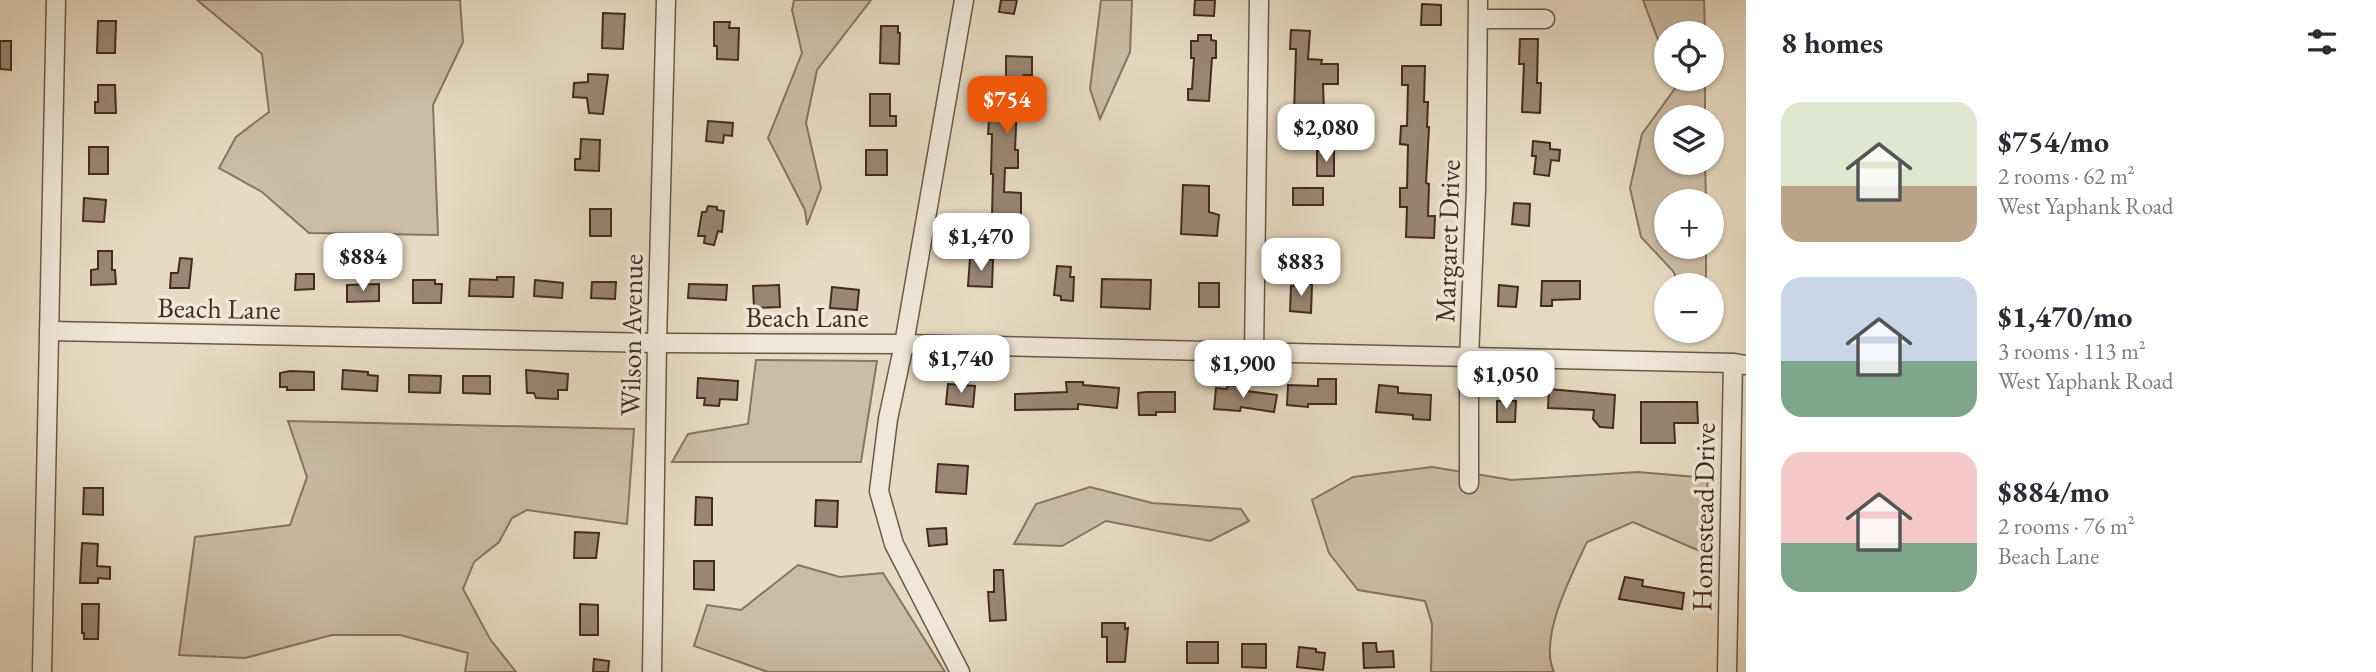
<!DOCTYPE html>
<html lang="en">
<head>
<meta charset="utf-8">
<style>
  body { margin:0; font-family:"EB Garamond",serif; background:#f2f2f3; color:#2b2b33; height:100vh; display:flex; flex-direction:column; font-size:26px; white-space:nowrap }
  * { box-sizing:border-box; margin:0 }
  p { font-size:23px; color:#7c7c81 }
  .icon { flex:none; width:38px; height:38px; fill:none; stroke:currentColor; stroke-width:2; stroke-linecap:round; stroke-linejoin:round }
  .map { position:relative; flex:1; overflow:hidden }
  .side { display:flex; flex-direction:column; background:#fff; width:630px }
  .side>* { flex:none }
  .fabs { position:absolute; left:1654px; top:21px; display:grid; gap:14px }
  .fabs a { display:grid; place-items:center; width:70px; height:70px; border-radius:50%; background:#fff; box-shadow:0 2px 5px #0004; font-size:35px }
  .price { position:absolute; translate:-50% -60px; padding:0 16px; border-radius:14px; background:#fff; color:#222; font-size:23px; line-height:46px; filter:drop-shadow(0 2px 4px #0008) }
  .price::after { content:''; position:absolute; left:50%; top:42px; width:21px; height:16px; margin-left:-10px; background:inherit; clip-path:polygon(0 0,100% 0,50% 100%) }
  .price.current { background:#ea580c; color:#fff }
  ul { padding:0; list-style:none }
  li { display:flex; align-items:center; gap:21px; height:175px; padding:0 35px }
  li span { display:grid; place-items:center; flex:none; width:196px; height:140px; border-radius:21px; color:#555 }
  li>.icon { margin-inline-start:auto }
  span .icon { width:84px; height:84px; fill:#fffc; stroke-width:1 }
  li b { font-size:30px }
  h2 { display:flex; justify-content:space-between; align-items:center; height:84px; padding:0 35px; font-size:30px }
  main { display:flex; flex:1; min-height:0 }
  .map>svg:first-child { display:block }
  .green { fill:#ccbca6; stroke:#897462; stroke-width:2 }
  .building { fill:#9a8673; stroke:#462b1d; stroke-width:2 }
  .lines { fill:none; stroke-linecap:round; stroke-linejoin:round }
  .minor-casing { stroke:#6e5746; stroke-width:21 }
  .minor { stroke:#efe7d7; stroke-width:18 }
  .labels { text-anchor:middle; dominant-baseline:central; stroke-width:7; stroke-linejoin:round; paint-order:stroke }
  .street-label { font-size:28px; fill:#462b1d; stroke:#efe7d7 }
</style>
</head>
<body>
<main>
<div class="map">
<svg width="1746" height="672" viewBox="0 0 1746 672">
  <rect width="100%" height="100%" fill="#e7dac2"/>
  <filter id="stains"><feTurbulence type="fractalNoise" baseFrequency=".00286" numOctaves="4"/><feColorMatrix values="0 0 0 0 .2 0 0 0 0 .09 0 0 0 0 .02 0 0 0 .5 -.17"/></filter>
  <radialGradient id="worn" r=".72"><stop offset=".6" stop-color="#630" stop-opacity="0"/><stop offset="1" stop-color="#630" stop-opacity=".3"/></radialGradient>
  <g class="green">
    <path d="M197,0H460L463,42L433,105L438,235L309,233L262,192L219,168L236,137L269,112L262,54Z"/>
    <path d="M794,0H871L817,70L806,123L821,188L807,225L805,210L768,138L802,53L792,10Z"/>
    <path d="M1101,0H1132L1130,52L1100,119L1090,89Z"/>
    <path d="M1643,0H1704L1705,33H1666V61Z"/>
    <path d="M1673,79H1705V117H1666V163H1705L1706,201H1666V247H1706V285H1680L1673,271L1641,237L1630,188L1642,134L1676,87Z"/>
    <path d="M756,360L877,361L861,462H672L688,434L748,424Z"/>
    <path d="M288,421L634,429L627,524L527,510L512,518L499,542L474,562L463,589L490,639L516,672H465L468,653L400,635H332L245,658L179,655L195,537L290,525L307,477Z"/>
    <path d="M1432,467L1512,480L1638,472L1708,478L1702,552L1633,522L1587,542C1572,574 1538,638 1554,672H1431L1432,624L1425,601L1358,590L1329,553L1312,500L1353,477Z"/>
    <path d="M1090,487L1152,503L1241,509L1249,521L1210,541L1106,521L1062,546L1014,544L1036,504Z"/>
    <path d="M798,565L840,577L883,573L945,672H768L694,646L707,605L741,610Z"/>
  </g>
  <g class="building">
    <path d="M1001,0H1017L1014,14L999,12Z"/>
    <path d="M1195,0H1215L1214,16L1194,15Z"/>
    <path d="M1422,4L1441,5V25H1421Z"/>
    <path d="M603,13L625,14L623,49L602,48Z"/>
    <path d="M98,21H116L115,53H97Z"/>
    <path d="M714,22H730L729,28H739L738,60L717,59V46H714Z"/>
    <path d="M881,26H898V33H900L899,64L880,63Z"/>
    <path d="M1291,30L1310,31L1308,59L1322,60L1321,64H1338V84H1323L1324,112L1294,113L1296,49H1290Z"/>
    <path d="M1198,35H1211V40L1216,41V58H1212L1209,101L1188,100V89H1192L1194,58H1191V41H1198Z"/>
    <path d="M1520,39H1538L1537,83H1541L1540,113L1522,112L1524,64H1519Z"/>
    <path d="M0,41H11V70L0,69Z"/>
    <path d="M1006,56L1032,57V75H1024L1022,104H1017L1015,150H1018V168H1005L1004,192L1021,193V219L992,218L993,174H991L992,134H988L989,120H993L994,87H1006Z"/>
    <path d="M1402,66H1425L1424,102H1428L1427,127H1429L1426,183L1429,184L1428,216H1435L1434,238L1406,237L1407,207H1400V188H1407L1408,145L1400,144L1401,126H1407L1408,85H1402Z"/>
    <path d="M588,74L608,75L603,114L589,113L587,98L573,97L574,83L588,82Z"/>
    <path d="M98,85H115L116,113H95V102H98Z"/>
    <path d="M870,94H890V116H896V126H870Z"/>
    <path d="M708,121L733,123L732,136L724,135L723,143L706,141Z"/>
    <path d="M581,139L600,140L599,171L575,170V159H580Z"/>
    <path d="M1533,141L1550,143V149L1560,150L1559,161L1551,160L1549,176L1534,174L1536,156H1532Z"/>
    <rect x="89" y="147" width="19" height="27"/>
    <rect x="866" y="150" width="21" height="25"/>
    <rect x="1317" y="151" width="17" height="25"/>
    <path d="M1183,185L1209,186V212L1219,215L1217,236L1181,234Z"/>
    <rect x="1293" y="188" width="30" height="17"/>
    <path d="M84,198L106,200L104,222L83,221Z"/>
    <path d="M1514,203L1530,204L1529,226L1512,224Z"/>
    <path d="M708,206L717,207V210L724,211L722,232L718,231L714,245L704,243L705,236H698L702,212H706Z"/>
    <rect x="590" y="209" width="21" height="27"/>
    <path d="M98,251H112V270H115L116,284L91,285V270L98,269Z"/>
    <path d="M180,258L192,259L189,288H170L171,273H178Z"/>
    <path d="M970,258L993,260L992,287L968,286Z"/>
    <path d="M1057,266L1071,267L1070,277H1074L1073,301L1061,300V296L1054,295Z"/>
    <path d="M296,274H314V289L295,290Z"/>
    <path d="M497,277H514L513,297L469,296L470,279L497,280Z"/>
    <path d="M1102,279L1151,280L1150,309L1101,307Z"/>
    <path d="M413,280H435V284H442L441,303H413Z"/>
    <path d="M535,280L563,283L562,298L534,296Z"/>
    <path d="M1542,281H1580V299L1552,300V306H1541Z"/>
    <path d="M592,282H616L615,299L591,298Z"/>
    <rect x="1199" y="283" width="20" height="24"/>
    <path d="M1294,283L1312,284L1311,313L1290,311L1291,286H1294Z"/>
    <path d="M379,284V301L347,302V285Z"/>
    <path d="M689,284L727,285L726,300L688,298Z"/>
    <path d="M779,285L780,307L754,308L753,286Z"/>
    <path d="M1499,285L1518,287L1516,307L1498,306Z"/>
    <path d="M832,287L859,290L857,310L830,308Z"/>
    <path d="M343,370L368,372V375L378,376L377,391L342,389Z"/>
    <path d="M526,370L568,374L567,390H558V399L536,398L534,393H527Z"/>
    <path d="M290,371L314,372V390H287V387H280V373Z"/>
    <path d="M409,375L441,376L440,393L409,392Z"/>
    <path d="M463,376H490V394L463,393Z"/>
    <path d="M698,378L738,381L737,400L720,399L719,406L704,405L705,398H697Z"/>
    <path d="M1318,379H1336V404H1308V407L1287,405L1288,385L1318,386Z"/>
    <path d="M1066,382H1083V385L1119,388L1117,408L1078,404V409L1015,410V394L1067,392Z"/>
    <path d="M948,384L975,386L973,407L946,404Z"/>
    <path d="M1228,385L1239,386V390L1277,395L1274,412L1241,407L1240,411L1214,409L1216,388L1227,389Z"/>
    <path d="M1379,385L1398,387V393L1431,395L1430,420L1413,419V415L1376,412Z"/>
    <path d="M1549,389L1615,395L1613,428L1600,427L1593,419L1594,410L1548,408Z"/>
    <path d="M1146,392H1175V412H1156V415H1139L1138,393Z"/>
    <path d="M1497,401H1516L1515,422H1497Z"/>
    <path d="M1641,402H1697L1698,423H1674L1675,443H1641Z"/>
    <path d="M938,464L968,466L966,494L936,492Z"/>
    <path d="M84,488H103V515L83,514Z"/>
    <path d="M696,497L712,498V525H695Z"/>
    <path d="M816,500L838,501L837,527L815,526Z"/>
    <path d="M946,528L947,544L929,546L927,529Z"/>
    <path d="M575,532L599,533L596,558H574Z"/>
    <path d="M82,543L98,544L97,566L110,567V579L98,578V583H80Z"/>
    <path d="M694,561H714V590L694,589Z"/>
    <path d="M994,570H1003L1006,620L990,621L988,592H994Z"/>
    <path d="M1625,577L1643,580L1642,586L1684,593L1682,609L1619,599Z"/>
    <path d="M82,604H99L98,639H84V633H82Z"/>
    <path d="M580,604L598,605V635H580Z"/>
    <path d="M1102,623H1125V629L1128,628L1125,662H1107V637H1102Z"/>
    <rect x="1187" y="642" width="31" height="21"/>
    <path d="M1363,643H1376L1377,652L1393,651L1394,667L1364,668Z"/>
    <path d="M1242,644H1266V668L1242,667Z"/>
    <path d="M1299,647L1316,649V652L1325,653L1323,670L1297,667Z"/>
    <path d="M594,659L609,661L608,672H593Z"/>
  </g>
  <g class="lines">
    <g class="minor-casing">
      <g id="minor">
        <path d="M1478,19H1545"/>
        <path d="M49,331L657,343L904,344L1733,363L1746,365"/>
        <path d="M1254,352L1259,0"/>
        <path d="M1469,484V358L1476,190L1478,0"/>
        <path d="M42,672L56,0"/>
        <path d="M652,672L657,343L666,0"/>
        <path d="M960,672L894,544L879,491L888,419L904,344L964,0"/>
        <path d="M1727,672L1733,363"/>
      </g>
    </g>
    <use href="#minor" class="minor"/>
  </g>
  <g class="labels">
    <g class="street-label">
      <text transform="translate(1447 241) rotate(-88)">Margaret Drive</text>
      <text transform="translate(219 308) rotate(1)">Beach Lane</text>
      <text x="807" y="317">Beach Lane</text>
      <text transform="translate(631 335) rotate(-89)">Wilson Avenue</text>
      <text transform="translate(1703 517) rotate(-89)">Homestead Drive</text>
    </g>
  </g>
  <rect width="100%" height="100%" filter="url(#stains)"/>
  <rect width="100%" height="100%" fill="url(#worn)"/>
</svg>
<div class="fabs">
<a><svg class="icon" aria-label="locate" viewBox="0 0 24 24"><circle cx="12" cy="12" r="6"/><path d="M12 2v4M12 18v4M2 12h4M18 12h4"/></svg></a>
<a><svg class="icon" aria-label="layers" viewBox="0 0 24 24"><path d="M12 4l9 5-9 5-9-5zM3 14l9 5 9-5"/></svg></a>
<a>+</a>
<a>−</a>
</div>
<b class="price current" style="left:1007px;top:136px">$754</b>
<b class="price" style="left:1326px;top:164px">$2,080</b>
<b class="price" style="left:981px;top:273px">$1,470</b>
<b class="price" style="left:363px;top:293px">$884</b>
<b class="price" style="left:1301px;top:298px">$883</b>
<b class="price" style="left:961px;top:395px">$1,740</b>
<b class="price" style="left:1243px;top:400px">$1,900</b>
<b class="price" style="left:1506px;top:411px">$1,050</b>
</div>
<section class="side">
<h2>8 homes<svg class="icon" aria-label="filters" viewBox="0 0 24 24"><path d="M4 7h16M4 17h16"/><circle cx="9" cy="7" r="2"/><circle cx="15" cy="17" r="2"/></svg></h2>
<ul>
<li><span style="background:linear-gradient(#dfe7d0 60%,#b9a48a 0)"><svg class="icon" aria-label="home" viewBox="0 0 24 24"><path d="M3 11l9-7 9 7M6 9v11h12V9"/></svg></span><div><b>$754/mo</b><p>2 rooms · 62 m²</p><p>West Yaphank Road</p></div></li>
<li><span style="background:linear-gradient(#c9d6e8 60%,#7fa58c 0)"><svg class="icon" aria-label="home" viewBox="0 0 24 24"><path d="M3 11l9-7 9 7M6 9v11h12V9"/></svg></span><div><b>$1,470/mo</b><p>3 rooms · 113 m²</p><p>West Yaphank Road</p></div></li>
<li><span style="background:linear-gradient(#f6c9c9 65%,#7fa58c 0)"><svg class="icon" aria-label="home" viewBox="0 0 24 24"><path d="M3 11l9-7 9 7M6 9v11h12V9"/></svg></span><div><b>$884/mo</b><p>2 rooms · 76 m²</p><p>Beach Lane</p></div></li>
</ul>
</section>
</main>
</body>
</html>
